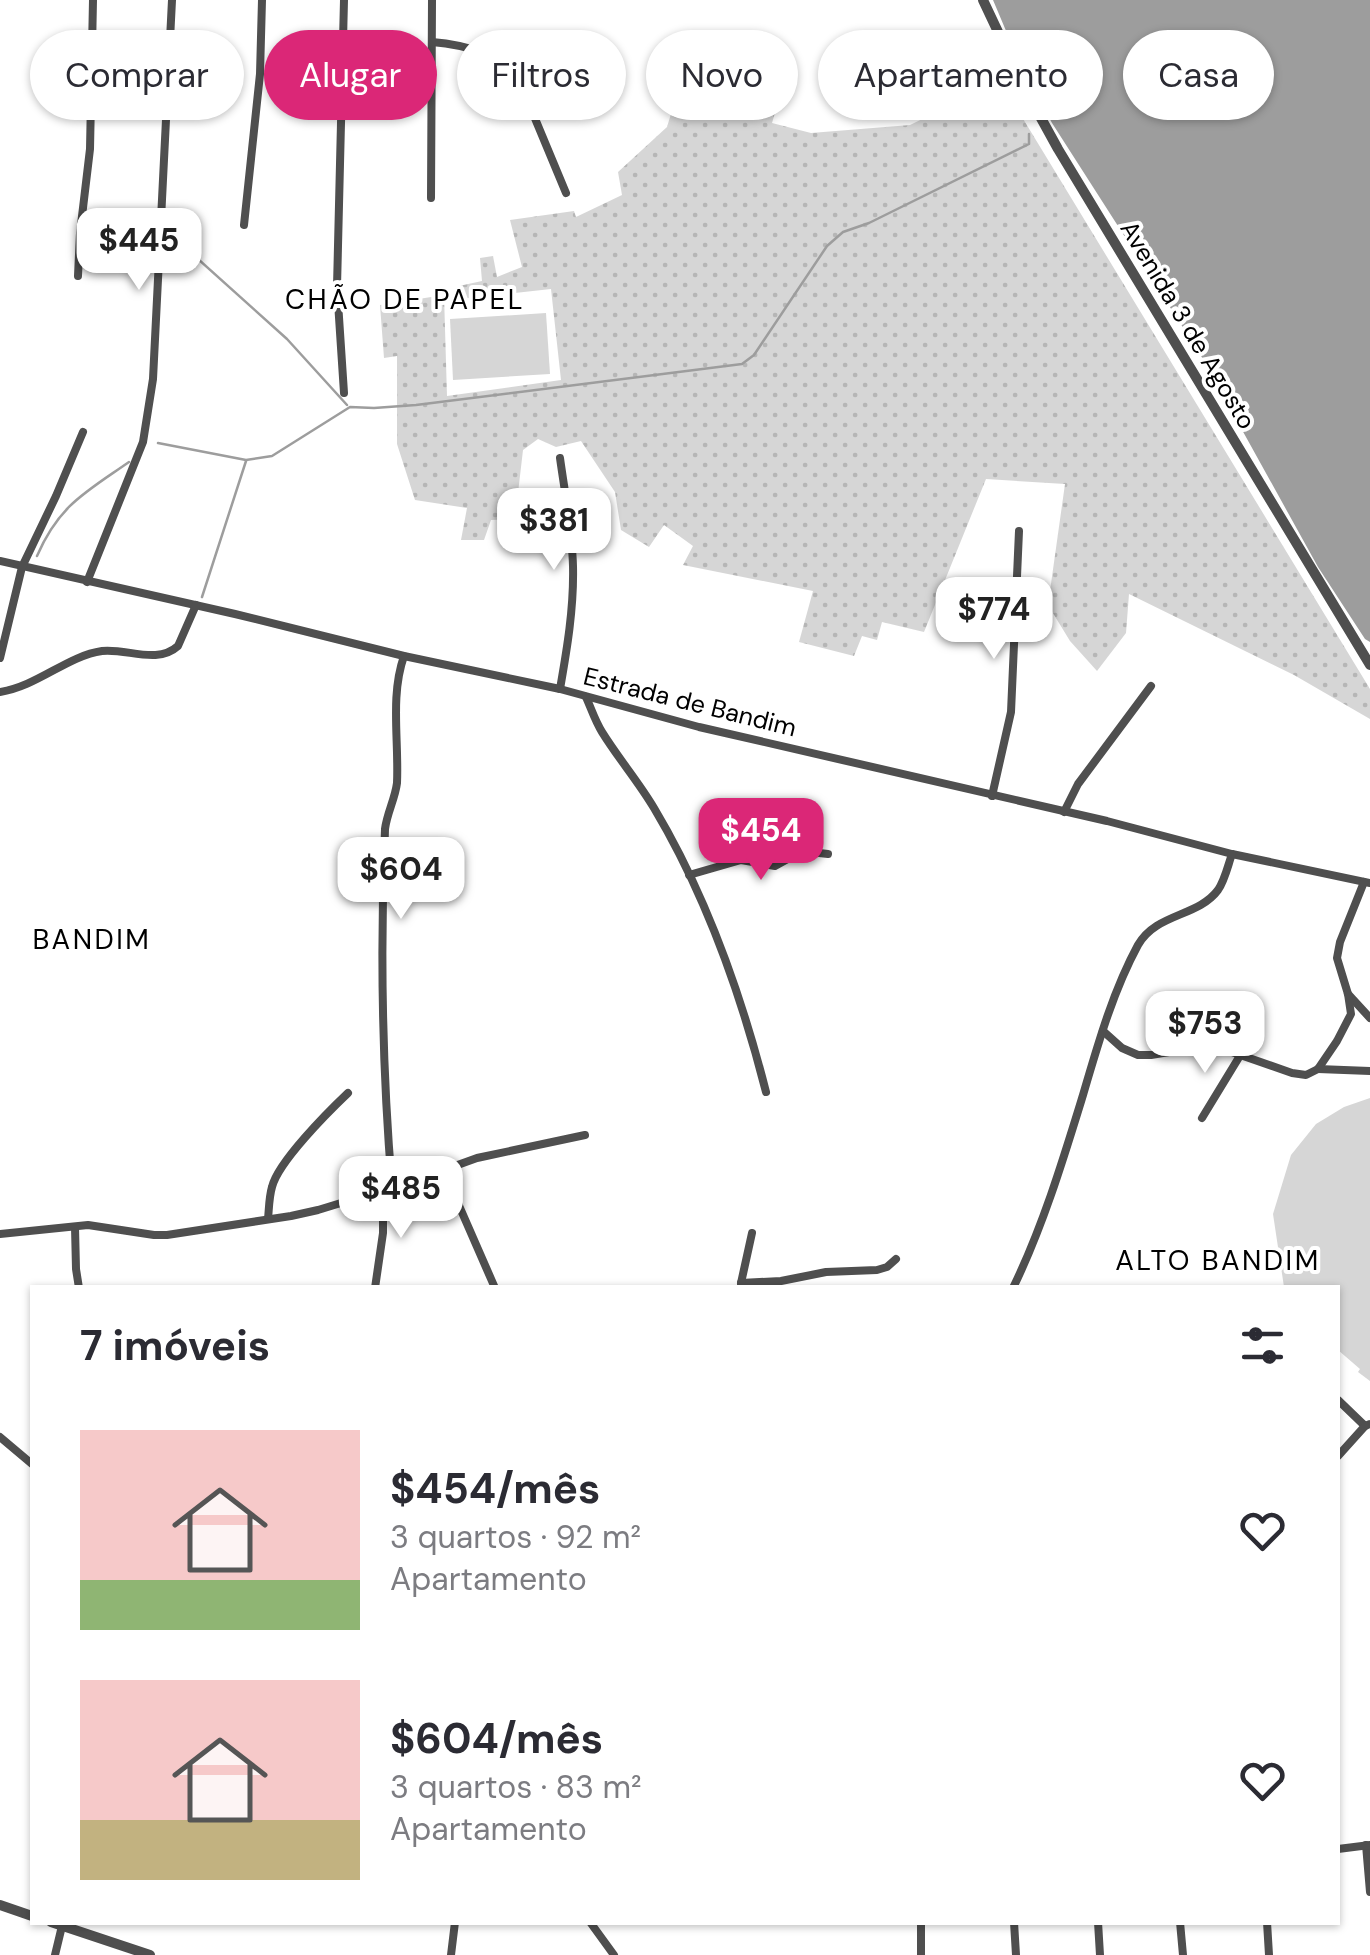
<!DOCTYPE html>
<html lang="pt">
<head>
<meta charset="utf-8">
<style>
  body { margin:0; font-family:"DM Sans",sans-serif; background:#f2f2f3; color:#2b2b33; height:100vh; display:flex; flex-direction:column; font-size:38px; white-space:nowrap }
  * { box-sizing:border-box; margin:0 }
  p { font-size:32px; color:#7c7c81 }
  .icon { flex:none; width:55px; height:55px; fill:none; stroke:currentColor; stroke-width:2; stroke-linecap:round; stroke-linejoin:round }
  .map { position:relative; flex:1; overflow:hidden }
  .details { position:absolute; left:30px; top:1285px; width:1310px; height:640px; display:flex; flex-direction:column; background:#fff; border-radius:0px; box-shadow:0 2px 8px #0004 }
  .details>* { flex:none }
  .banner { position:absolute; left:30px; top:30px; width:1310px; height:90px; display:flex; gap:20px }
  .price { position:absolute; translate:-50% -85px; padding:0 22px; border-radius:20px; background:#fff; color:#222; font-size:32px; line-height:65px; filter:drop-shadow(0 2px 5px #0008) }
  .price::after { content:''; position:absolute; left:50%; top:60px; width:30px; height:22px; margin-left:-15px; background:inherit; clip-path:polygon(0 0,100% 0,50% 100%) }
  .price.selected { background:#db2777; color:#fff }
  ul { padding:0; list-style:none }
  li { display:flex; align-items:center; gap:30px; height:250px; padding:0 50px }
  li span { display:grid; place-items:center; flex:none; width:280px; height:200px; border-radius:0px; color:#555 }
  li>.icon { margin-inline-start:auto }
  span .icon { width:120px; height:120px; fill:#fffc; stroke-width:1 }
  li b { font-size:42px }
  h2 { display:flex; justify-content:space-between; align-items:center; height:120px; padding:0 50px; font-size:42px }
  .pill { padding:0 35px; border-radius:45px; background:#fff; box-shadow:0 2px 8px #0004; font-size:35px; line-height:90px }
  .pill.selected { background:#db2777; color:#fff }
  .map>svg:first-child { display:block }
  .grass { fill:url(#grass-dots) }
  .pitch { fill:#d6d6d6 }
  .water { fill:#9d9d9d }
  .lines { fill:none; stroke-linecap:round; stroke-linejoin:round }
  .stream { stroke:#9d9d9d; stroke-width:2.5 }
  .minor { stroke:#4f4f4f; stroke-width:8 }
  .tertiary { stroke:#4f4f4f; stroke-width:10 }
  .labels { text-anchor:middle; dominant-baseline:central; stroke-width:8; stroke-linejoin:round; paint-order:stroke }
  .street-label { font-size:25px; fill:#000; stroke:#fff }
  .neighbourhood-label { font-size:28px; letter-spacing:2.5px; fill:#000; stroke:#fff }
</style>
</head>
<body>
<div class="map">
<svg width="1370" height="1955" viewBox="0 0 1370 1955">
  <defs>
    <pattern id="grass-dots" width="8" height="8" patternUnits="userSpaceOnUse" patternTransform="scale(2.5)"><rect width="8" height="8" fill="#d6d6d6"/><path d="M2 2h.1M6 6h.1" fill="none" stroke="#b6b6b6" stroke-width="1.8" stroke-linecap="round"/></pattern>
  </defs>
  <rect width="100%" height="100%" fill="#fff"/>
  <path class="grass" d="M684,71L782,89L772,123L811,133L910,125L1000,81L1370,689V719L1294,675L1129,594L1126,633L1097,671L1070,641L1048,605L1065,484L986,479L924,632L882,622L877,640L862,636L854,656L799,642L813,591L683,565L693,546L664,525L649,547L621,530L615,492L581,441L556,447L538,439L523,450L515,519L491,520L484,540H461L467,508L415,500L397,444V356L384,358L380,305L444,295L447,396L561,380L551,289L460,299L459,286L482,281L480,258L493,256L497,277L522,267L510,220L574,211L576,217L622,195L618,172L667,127Z"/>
  <g class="pitch">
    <path d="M546,313L550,374L453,380L450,319Z"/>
    <path d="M1370,1098V1381L1358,1372L1360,1369L1338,1350V1288L1284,1287L1273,1214L1291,1155L1316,1124L1344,1107Z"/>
  </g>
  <path class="water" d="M993,0H1370V642L1365,639L1318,567L1200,354L1052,123L1020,64Z"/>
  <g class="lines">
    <g class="stream">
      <path d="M188,250L287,339L347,405"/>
      <path d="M158,443L246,460L272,456L350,407L374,408L416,405L742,364L754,355L827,246L843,232L869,223L1029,144V134"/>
      <path d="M37,556C59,505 86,492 129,462"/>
      <path d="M202,597L246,461"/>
    </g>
    <g class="minor">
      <path d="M344,0L337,287L344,393"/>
      <path d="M432,42C467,45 495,53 519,80L566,193"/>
      <path d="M431,198L432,0"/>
      <path d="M244,225L260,74L262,0"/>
      <path d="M78,276L80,233L90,149L93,0"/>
      <path d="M560,458C565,494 572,530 573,566C574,608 567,649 560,689"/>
      <path d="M0,561L235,614L404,656L560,689L699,727L1107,821L1232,854L1370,883"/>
      <path d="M87,582L143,442L153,379L172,0"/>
      <path d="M0,658L22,567L56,496L83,432"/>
      <path d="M0,692C38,686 67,656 102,651C127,648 157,665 178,646L196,605"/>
      <path d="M586,697C591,708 595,721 602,732C618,758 638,781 654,808C706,895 741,994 766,1092"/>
      <path d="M992,796L1011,712L1019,531"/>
      <path d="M1064,812L1078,784L1151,686"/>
      <path d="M689,875L741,860L775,866L802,851L828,854"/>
      <path d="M1348,994L1370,1018"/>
      <path d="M1103,1031L1122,1048L1138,1055H1151L1175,1051L1226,1050L1292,1073L1306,1075L1318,1069L1337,1041L1351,1014L1348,994L1337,958L1340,942L1364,882"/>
      <path d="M1318,1069L1370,1071"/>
      <path d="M1202,1118L1241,1054"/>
      <path d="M446,1170L457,1201L495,1288"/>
      <path d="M392,1187C382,1067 380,949 385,829C387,813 395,799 397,783C399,740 390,696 404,656"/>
      <path d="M268,1219C269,1209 269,1197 272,1187C278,1162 328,1112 348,1093"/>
      <path d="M75,1227L76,1269L79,1288"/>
      <path d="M0,1234L88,1225L154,1235H167L291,1216L318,1210L416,1180L477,1158L585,1135"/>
      <path d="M741,1283L781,1281L826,1272L877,1270L887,1267L896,1259"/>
      <path d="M741,1283L752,1233"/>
      <path d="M375,1288L383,1233V1190"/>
      <path d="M1013,1288C1043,1226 1063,1160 1083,1095C1098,1044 1113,991 1138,945C1156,913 1198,917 1218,890C1225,880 1228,865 1232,854"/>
      <path d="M1338,1400L1365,1426L1370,1424"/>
      <path d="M0,1437L32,1464"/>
      <path d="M1338,1456L1365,1426"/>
      <path d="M1366,1845L1370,1892"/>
      <path d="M1338,1849L1370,1845"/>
      <path d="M590,1922L614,1955"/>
      <path d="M1014,1922L1016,1955"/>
      <path d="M1098,1922L1100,1955"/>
      <path d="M1180,1922L1183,1955"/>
      <path d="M1267,1922L1269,1955"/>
      <path d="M55,1955L62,1926"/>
      <path d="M451,1955L455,1922"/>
      <path d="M921,1955V1922"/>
    </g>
    <g class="tertiary">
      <path d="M983,0L1025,89L1058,149L1370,665"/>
      <path d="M0,1905L32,1916"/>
      <path d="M51,1922L150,1955"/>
    </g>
  </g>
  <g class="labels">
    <g class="street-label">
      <text transform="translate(1188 325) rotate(59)">Avenida 3 de Agosto</text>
      <text transform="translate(690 702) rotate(14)">Estrada de Bandim</text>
    </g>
    <g class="neighbourhood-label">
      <text x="405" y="299">CHÃO DE PAPEL</text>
      <text x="92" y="939">BANDIM</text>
      <text x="1218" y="1260">ALTO BANDIM</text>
    </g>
  </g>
</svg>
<b class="price" style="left:139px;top:293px">$445</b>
<b class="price" style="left:554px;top:573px">$381</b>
<b class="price" style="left:994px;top:662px">$774</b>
<b class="price selected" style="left:761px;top:883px">$454</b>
<b class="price" style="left:401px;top:922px">$604</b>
<b class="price" style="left:1205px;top:1076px">$753</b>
<b class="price" style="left:401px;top:1241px">$485</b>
<div class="banner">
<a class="pill">Comprar</a>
<a class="pill selected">Alugar</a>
<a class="pill">Filtros</a>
<a class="pill">Novo</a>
<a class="pill">Apartamento</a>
<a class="pill">Casa</a>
</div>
<section class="details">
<h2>7 imóveis<svg class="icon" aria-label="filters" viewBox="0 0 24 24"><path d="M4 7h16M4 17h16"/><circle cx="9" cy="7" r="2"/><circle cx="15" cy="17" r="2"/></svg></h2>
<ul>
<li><span style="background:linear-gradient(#f6c9c9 75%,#8fb573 0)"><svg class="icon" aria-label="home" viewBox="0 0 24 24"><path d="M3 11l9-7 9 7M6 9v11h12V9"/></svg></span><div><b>$454/mês</b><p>3 quartos · 92 m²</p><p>Apartamento</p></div><svg class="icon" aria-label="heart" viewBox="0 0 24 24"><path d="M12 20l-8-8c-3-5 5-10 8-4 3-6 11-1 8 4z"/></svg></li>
<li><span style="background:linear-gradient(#f6c9c9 70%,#c2b280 0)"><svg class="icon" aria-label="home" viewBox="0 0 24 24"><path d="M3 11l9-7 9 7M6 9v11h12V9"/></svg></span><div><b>$604/mês</b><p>3 quartos · 83 m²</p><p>Apartamento</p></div><svg class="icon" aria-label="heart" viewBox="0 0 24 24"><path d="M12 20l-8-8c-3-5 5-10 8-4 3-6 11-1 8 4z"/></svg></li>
</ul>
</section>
</div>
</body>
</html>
